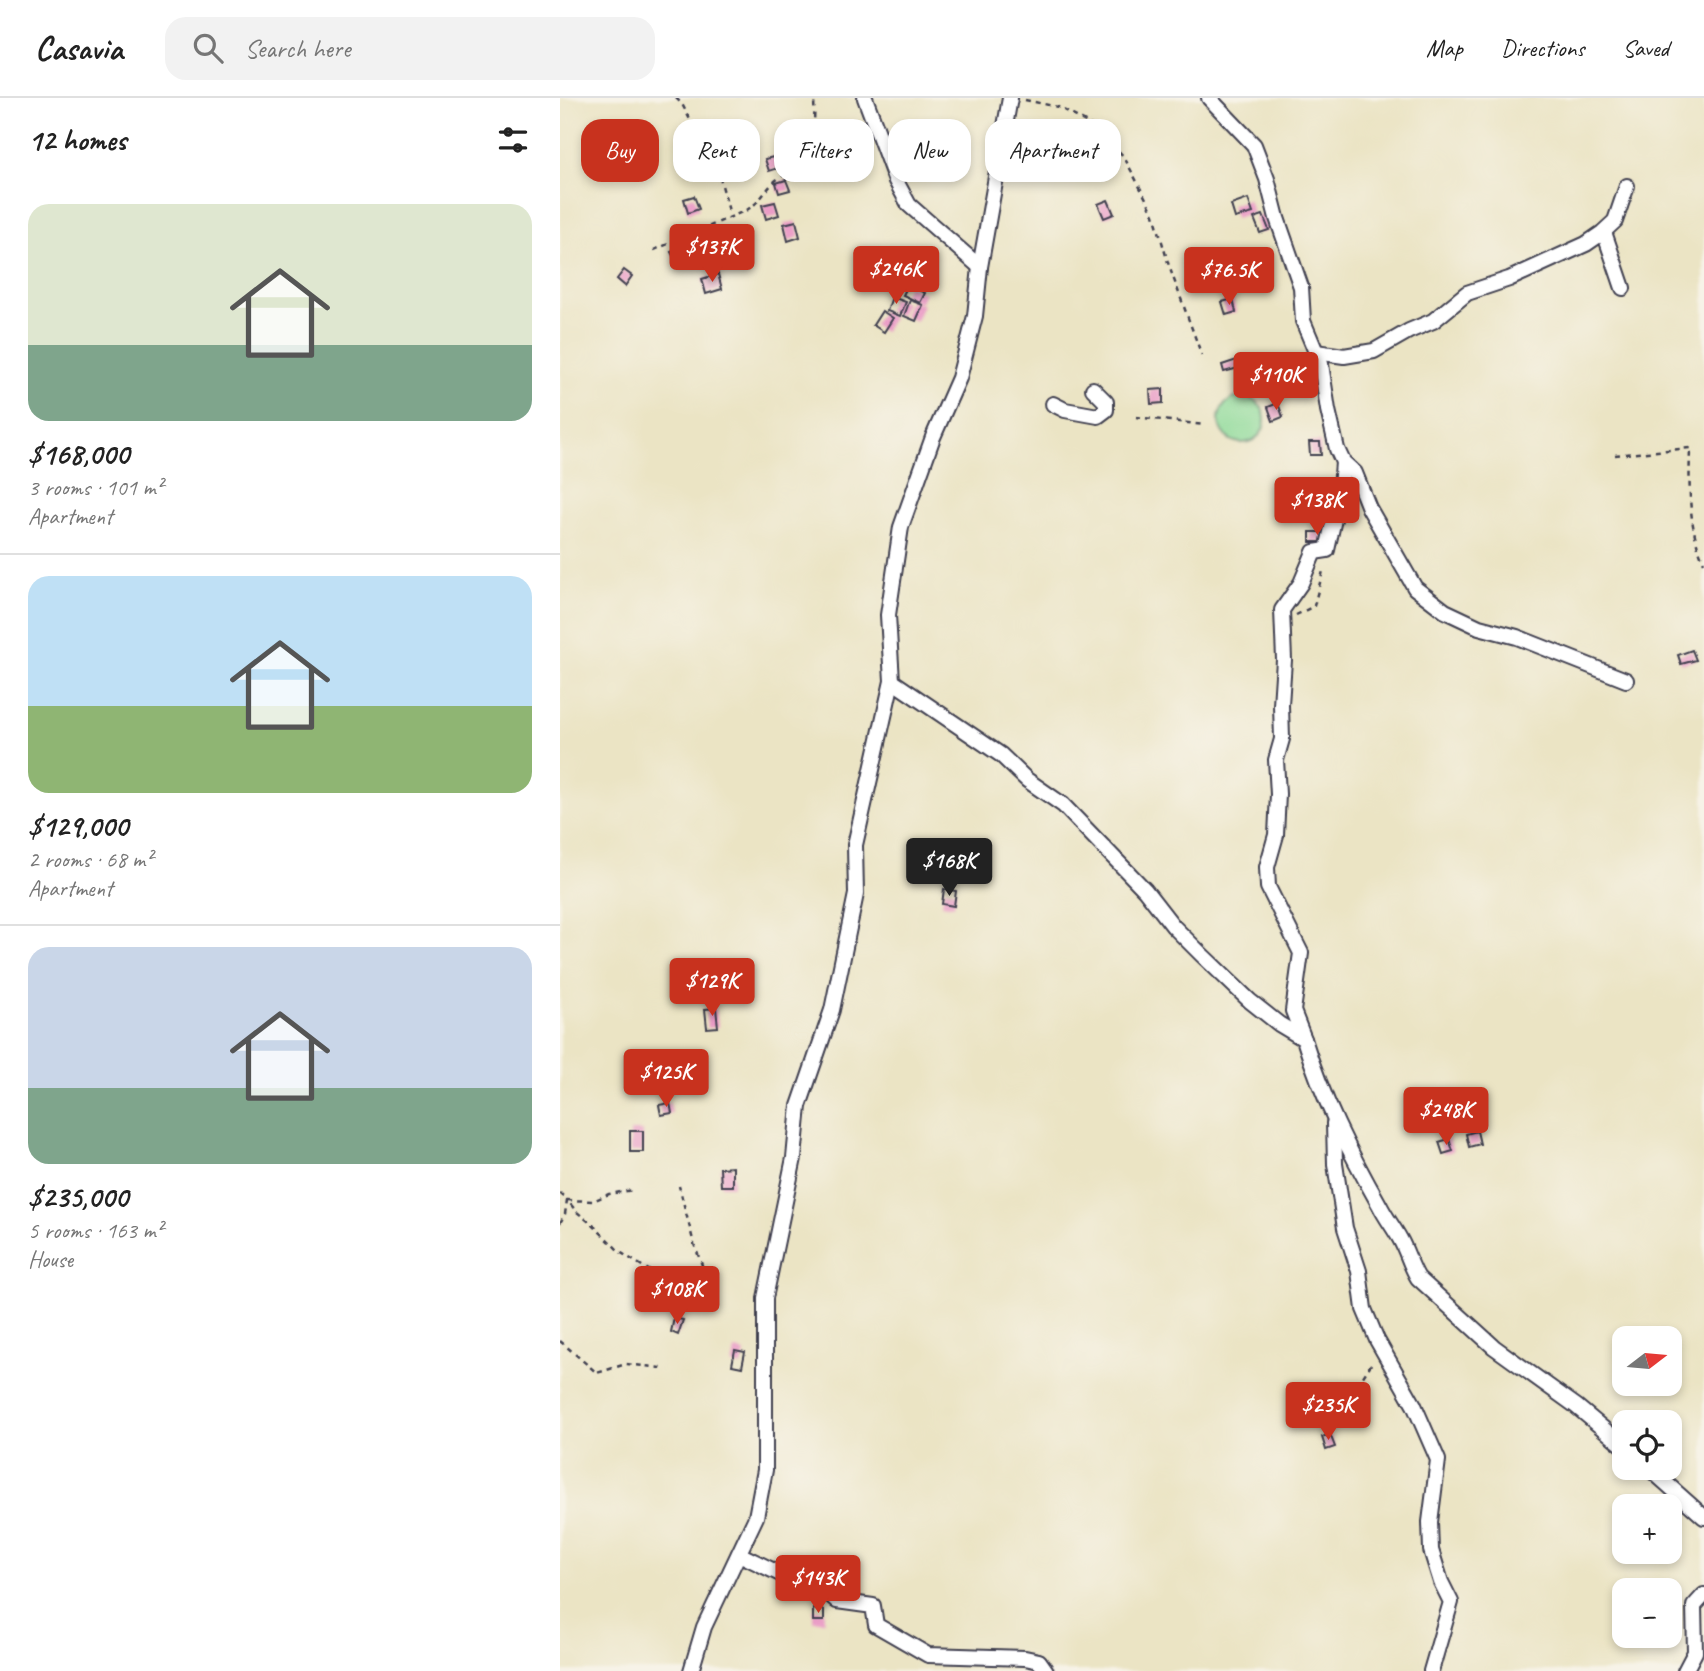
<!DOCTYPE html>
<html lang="en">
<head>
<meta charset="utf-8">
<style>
  body { margin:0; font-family:Caveat,sans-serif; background:#f2f2f2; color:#222; height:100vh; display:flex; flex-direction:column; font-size:26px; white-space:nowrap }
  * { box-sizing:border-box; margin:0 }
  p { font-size:23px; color:#767676 }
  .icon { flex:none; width:38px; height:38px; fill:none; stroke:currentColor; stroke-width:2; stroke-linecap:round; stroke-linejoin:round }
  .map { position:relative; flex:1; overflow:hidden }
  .sheet { display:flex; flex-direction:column; background:#fff; width:560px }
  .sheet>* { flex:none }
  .hud { position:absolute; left:21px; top:21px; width:665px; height:63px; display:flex; gap:14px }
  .needle { width:46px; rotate:74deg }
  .fabs { position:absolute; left:1052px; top:1228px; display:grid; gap:14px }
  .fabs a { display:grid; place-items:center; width:70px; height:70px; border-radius:14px; background:#fff; box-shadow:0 4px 10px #0003; font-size:35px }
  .price { position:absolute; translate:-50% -60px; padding:0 16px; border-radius:7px; background:#c8321e; color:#fff; font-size:23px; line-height:46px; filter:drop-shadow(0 2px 4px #0008) }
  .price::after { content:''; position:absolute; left:50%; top:42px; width:21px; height:16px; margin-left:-10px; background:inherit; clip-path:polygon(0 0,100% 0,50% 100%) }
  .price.active { background:#222; color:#fff }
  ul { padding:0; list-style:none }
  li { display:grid; align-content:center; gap:14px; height:371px; padding:0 28px }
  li+li { border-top:2px solid #e0e0e0 }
  li span { display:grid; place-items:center; height:217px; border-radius:21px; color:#555 }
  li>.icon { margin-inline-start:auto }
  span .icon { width:126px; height:126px; fill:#fffc; stroke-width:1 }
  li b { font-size:30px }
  h2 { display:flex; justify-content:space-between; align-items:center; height:84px; padding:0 28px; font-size:30px }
  .pill { padding:0 24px; border-radius:21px; background:#fff; box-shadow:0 4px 10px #0003; font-size:24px; line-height:63px }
  .pill.active { background:#c8321e; color:#fff }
  header { display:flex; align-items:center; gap:42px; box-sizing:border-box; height:98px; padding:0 35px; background:#fff; border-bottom:2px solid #e0e0e0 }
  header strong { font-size:33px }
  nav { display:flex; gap:38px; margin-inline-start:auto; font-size:24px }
  .search { width:490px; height:63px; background:#f2f2f2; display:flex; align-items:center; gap:18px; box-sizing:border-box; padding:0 24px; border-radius:21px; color:#767676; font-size:26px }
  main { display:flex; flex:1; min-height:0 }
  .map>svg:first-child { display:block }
  .green { fill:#8dda98; stroke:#587e6a; stroke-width:2 }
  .building { fill:#ea9bc6 }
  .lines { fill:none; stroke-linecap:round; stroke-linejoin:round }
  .street-casing { stroke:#403f50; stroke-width:18 }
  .path { stroke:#403f50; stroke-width:2.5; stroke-dasharray:5 5; stroke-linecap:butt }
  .street { stroke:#fff; stroke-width:14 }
</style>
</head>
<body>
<header>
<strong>Casavia</strong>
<div class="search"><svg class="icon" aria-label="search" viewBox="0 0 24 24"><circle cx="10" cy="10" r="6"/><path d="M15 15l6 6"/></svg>Search here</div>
<nav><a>Map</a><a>Directions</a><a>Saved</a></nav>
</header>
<main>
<section class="sheet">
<h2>12 homes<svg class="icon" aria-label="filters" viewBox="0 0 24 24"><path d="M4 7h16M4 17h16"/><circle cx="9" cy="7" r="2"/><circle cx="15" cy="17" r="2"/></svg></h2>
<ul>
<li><span style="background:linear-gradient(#dfe7d0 65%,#7fa58c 0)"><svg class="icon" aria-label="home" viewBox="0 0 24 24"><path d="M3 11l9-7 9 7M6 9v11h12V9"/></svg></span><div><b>$168,000</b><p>3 rooms · 101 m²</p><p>Apartment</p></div></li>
<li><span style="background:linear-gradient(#bfe0f5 60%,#8fb573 0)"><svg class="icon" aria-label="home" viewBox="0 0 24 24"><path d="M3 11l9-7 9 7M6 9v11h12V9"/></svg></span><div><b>$129,000</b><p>2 rooms · 68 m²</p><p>Apartment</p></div></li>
<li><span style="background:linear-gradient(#c9d6e8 65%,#7fa58c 0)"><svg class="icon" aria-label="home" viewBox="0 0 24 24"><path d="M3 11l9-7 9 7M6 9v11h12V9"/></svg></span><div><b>$235,000</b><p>5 rooms · 163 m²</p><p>House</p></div></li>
</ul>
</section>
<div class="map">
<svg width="1144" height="1573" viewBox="0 0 1144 1573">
  <rect width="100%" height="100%" fill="#f7f3e8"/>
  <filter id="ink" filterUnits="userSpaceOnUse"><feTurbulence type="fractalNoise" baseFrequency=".0143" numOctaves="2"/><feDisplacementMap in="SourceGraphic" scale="14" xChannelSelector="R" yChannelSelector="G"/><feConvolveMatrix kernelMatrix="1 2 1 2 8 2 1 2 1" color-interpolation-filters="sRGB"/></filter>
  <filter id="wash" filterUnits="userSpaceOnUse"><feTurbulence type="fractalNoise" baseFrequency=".00686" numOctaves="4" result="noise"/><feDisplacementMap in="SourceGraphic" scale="28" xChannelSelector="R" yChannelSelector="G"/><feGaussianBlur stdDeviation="1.57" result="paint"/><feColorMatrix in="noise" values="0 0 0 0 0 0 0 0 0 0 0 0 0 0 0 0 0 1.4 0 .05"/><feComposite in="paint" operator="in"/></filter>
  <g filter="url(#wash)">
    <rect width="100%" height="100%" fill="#ebe4c4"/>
    <circle class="green" cx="682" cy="322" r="23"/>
    <g id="blocks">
      <g class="building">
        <path d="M302,29L308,47L293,51L288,33Z"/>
        <path d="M218,58L221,69L209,73L205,61Z"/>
        <path d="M226,82L230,92L219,95L216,85Z"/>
        <path d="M134,98L139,111L128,115L124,101Z"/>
        <path d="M688,101L693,115L675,120L671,107Z"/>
        <path d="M548,102L554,116L544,120L538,106Z"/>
        <path d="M215,104L219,117L206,121L202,107Z"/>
        <path d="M703,117L709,132L700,135L694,120Z"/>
        <path d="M236,123L240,139L228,143L224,126Z"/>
        <path d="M137,140L143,152L131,159L125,146Z"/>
        <path d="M124,148L130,159L117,165L111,154Z"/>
        <path d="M64,172L72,178L65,188L57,181Z"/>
        <path d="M158,176L162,191L146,196L142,181Z"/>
        <path d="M348,187L365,195L360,205L343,197Z"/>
        <path d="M332,199L346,204L340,218L327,213Z"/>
        <path d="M673,201L676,214L666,217L662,204Z"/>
        <path d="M350,202L363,207L356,223L344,218Z"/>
        <path d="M322,213L333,220L324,234L313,227Z"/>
        <path d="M680,261L682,269L664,274L662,267Z"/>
        <path d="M603,291V305L591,306L590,292Z"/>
        <path d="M718,305L723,319L713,323L708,309Z"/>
        <path d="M749,344H760L761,357H750Z"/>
        <path d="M750,434H763L764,444H750Z"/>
        <path d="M1132,552L1136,562L1121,566L1118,557Z"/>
        <path d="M384,791L396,793L394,808L382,806Z"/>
        <path d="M156,910L158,929L147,930L145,911Z"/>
        <path d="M110,1005L112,1015L101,1017L99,1007Z"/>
        <rect x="70" y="1033" width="13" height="21"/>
        <path d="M917,1033L920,1046L909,1049L906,1036Z"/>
        <path d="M889,1041L893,1053L883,1056L879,1044Z"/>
        <path d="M173,1069V1088H161L160,1070Z"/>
        <path d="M114,1220L123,1222L118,1237L111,1234Z"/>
        <path d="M175,1252L185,1254L182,1269L172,1267Z"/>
        <path d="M770,1336L775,1349L766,1352L762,1339Z"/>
        <path d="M253,1511L264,1512V1523H253Z"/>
      </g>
    </g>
  </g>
  <g filter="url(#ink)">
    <use href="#blocks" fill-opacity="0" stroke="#403f50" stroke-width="2"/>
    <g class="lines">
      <g class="street-casing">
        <g id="street">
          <path d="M305,0L336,83L349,107L420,169"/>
          <path d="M649,0L694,47L707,81L717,120L741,189L743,223L761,266L768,312L777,351L783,364L795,375L809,410L855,490L885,513L919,529L957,539L1066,582"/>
          <path d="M1044,134L1063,190"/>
          <path d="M756,254L784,258L814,253L849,233L873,223L907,195L949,181L1026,146L1042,135L1055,123L1067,88"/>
          <path d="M493,306L505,312L538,318L546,312V304L533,291"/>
          <path d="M332,583L441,657L467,682L503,707L585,792L613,828L642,857L690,903L719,926L744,941C762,1000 790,1055 820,1108C826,1120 834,1130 840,1141C847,1153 850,1167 858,1180L934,1249L1016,1308L1064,1348"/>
          <path d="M744,941L733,913L741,855L708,789L707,769L716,737L718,696L716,662L722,641L721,607L724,562L722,512L741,485L754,454L767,452L781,390L783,364"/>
          <path d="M774,1025L775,1066L785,1130L799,1173L804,1211L817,1242L854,1307L878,1362L870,1424L871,1452L881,1484L891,1504L871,1573"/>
          <path d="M1089,1370L1144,1419"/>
          <path d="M179,1456L245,1488L266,1493L277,1503L313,1508L316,1527L368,1557L465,1560L479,1563L486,1573"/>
          <path d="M131,1573L144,1529L196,1419L205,1372V1200L234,1060L239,1008L272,912L296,796L295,747L332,583L328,517L341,429L373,339L399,280L415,218L420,169L450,0"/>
          <path d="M1125,1573L1135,1554L1134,1508L1144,1497"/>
        </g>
      </g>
      <g class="path">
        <path d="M116,0L122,6L160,80L170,117"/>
        <path d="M465,2L498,9L540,32L564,59L594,116L609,168L642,258"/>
        <path d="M94,152L187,112C201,103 203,95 214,84C219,79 227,76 232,72C255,53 255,26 254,0"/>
        <path d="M576,319L645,327"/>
        <path d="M1055,357L1130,350C1129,389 1128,428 1144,465"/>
        <path d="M736,517L754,508L763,473"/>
        <path d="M0,1095L7,1102L33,1103L49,1096L73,1092"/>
        <path d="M0,1125L5,1116L7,1102L17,1114L33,1127L60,1154L106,1183L126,1203L136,1187L142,1167L134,1146L119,1088"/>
        <path d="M0,1243L37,1275L66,1266L102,1270"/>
        <path d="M789,1305L794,1293L813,1263"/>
      </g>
      <use href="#street" class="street"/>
    </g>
  </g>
</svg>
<div class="fabs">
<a><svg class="needle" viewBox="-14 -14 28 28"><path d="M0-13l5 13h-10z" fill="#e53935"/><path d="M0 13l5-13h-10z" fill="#767676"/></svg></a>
<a><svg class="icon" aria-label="locate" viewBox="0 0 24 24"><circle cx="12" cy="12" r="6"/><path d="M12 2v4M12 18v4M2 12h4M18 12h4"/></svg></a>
<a>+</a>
<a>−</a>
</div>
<b class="price" style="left:152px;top:186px">$137K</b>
<b class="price" style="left:336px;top:208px">$246K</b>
<b class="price" style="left:669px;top:209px">$76.5K</b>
<b class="price" style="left:716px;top:314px">$110K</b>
<b class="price" style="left:757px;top:439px">$138K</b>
<b class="price active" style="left:389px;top:800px">$168K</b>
<b class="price" style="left:152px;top:920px">$129K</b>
<b class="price" style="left:106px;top:1011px">$125K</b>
<b class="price" style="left:886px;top:1049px">$248K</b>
<b class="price" style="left:117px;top:1228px">$108K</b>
<b class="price" style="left:768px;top:1344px">$235K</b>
<b class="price" style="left:258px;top:1517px">$143K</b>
<div class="hud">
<a class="pill active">Buy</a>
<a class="pill">Rent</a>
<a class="pill">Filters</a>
<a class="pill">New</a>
<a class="pill">Apartment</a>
</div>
</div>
</main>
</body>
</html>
